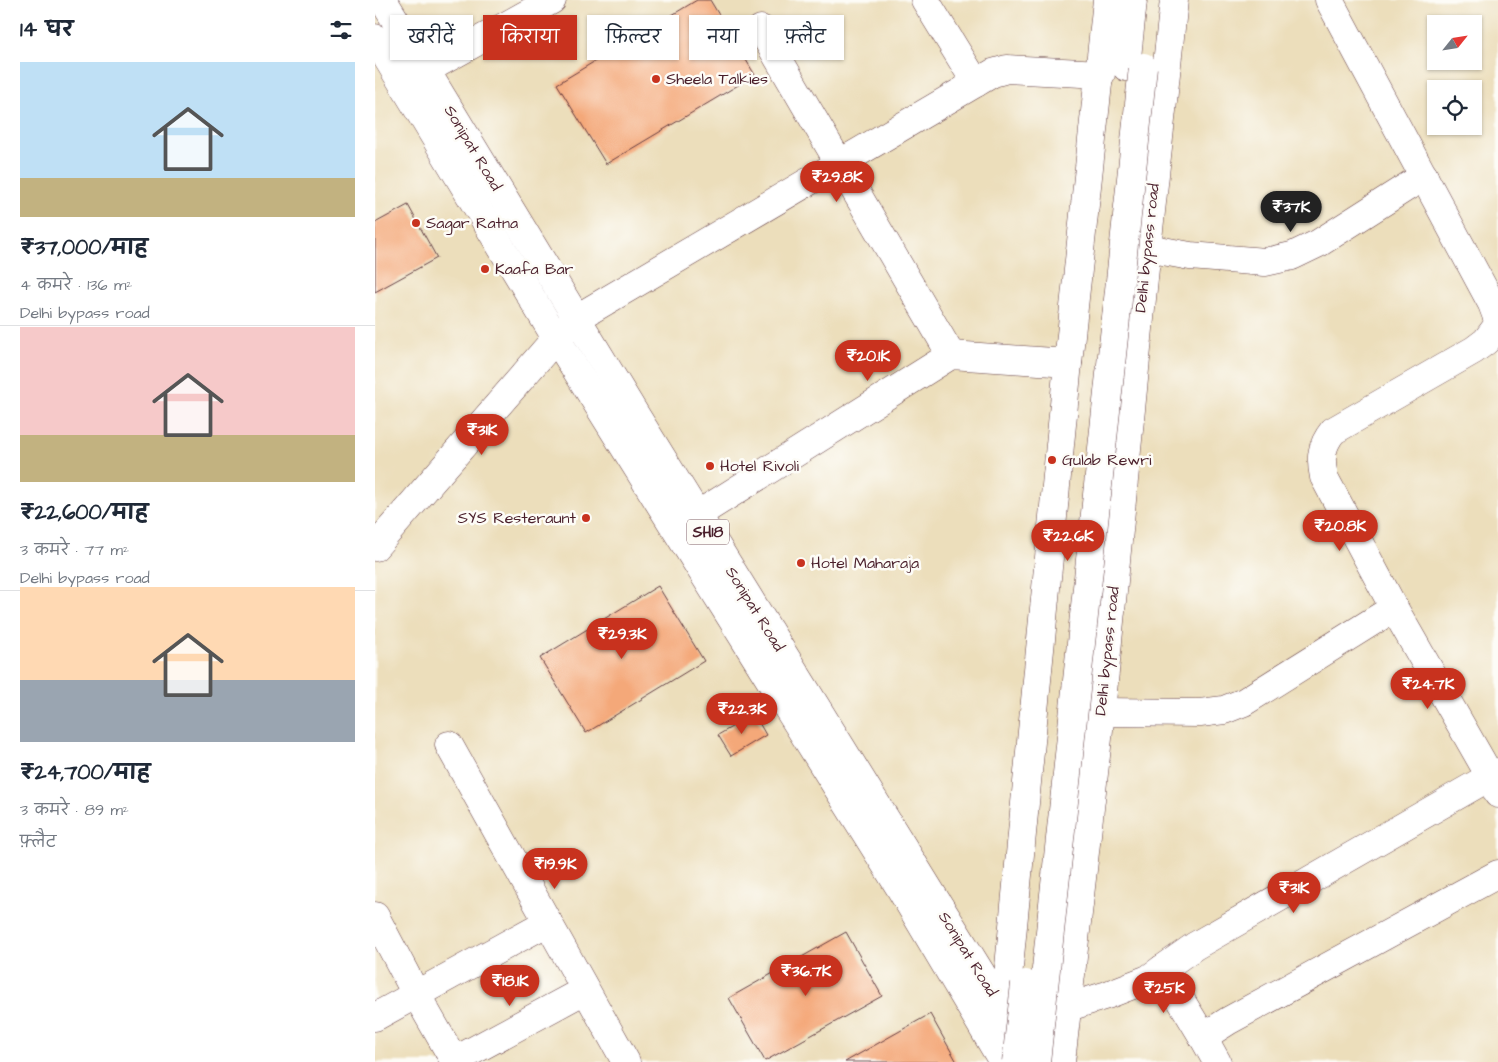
<!DOCTYPE html>
<html lang="hi">
<head>
<meta charset="utf-8">
<style>
  body { margin:0; font-family:"Architects Daughter","Playpen Sans Deva",sans-serif; background:#f2f2f3; color:#1f2937; height:100vh; display:flex; flex-direction:column; font-size:19px; white-space:nowrap }
  * { box-sizing:border-box; margin:0 }
  p { font-size:16px; color:#747a83 }
  .icon { flex:none; width:28px; height:28px; fill:none; stroke:currentColor; stroke-width:2; stroke-linecap:round; stroke-linejoin:round }
  .map { position:relative; flex:1; overflow:hidden }
  .sheet { display:flex; flex-direction:column; background:#fff; width:375px }
  .sheet>* { flex:none }
  .hud { position:absolute; left:15px; top:15px; width:475px; height:45px; display:flex; gap:10px }
  .needle { width:32px; rotate:60deg }
  .fabs { position:absolute; left:1052px; top:15px; display:grid; gap:10px }
  .fabs a { display:grid; place-items:center; width:55px; height:55px; border-radius:0px; background:#fff; box-shadow:0 1px 4px #0004; font-size:25px }
  .price { position:absolute; translate:-50% -42px; padding:0 11px; border-radius:18px; background:#c8321e; color:#fff; font-size:16px; line-height:32px; filter:drop-shadow(0 1px 2px #0008) }
  .price::after { content:''; position:absolute; left:50%; top:30px; width:15px; height:11px; margin-left:-8px; background:inherit; clip-path:polygon(0 0,100% 0,50% 100%) }
  .price.on { background:#222; color:#fff }
  ul { padding:0; list-style:none }
  li { display:grid; align-content:center; gap:10px; height:265px; padding:0 20px }
  li+li { border-top:1px solid #e0e1e3 }
  li span { display:grid; place-items:center; height:155px; border-radius:0px; color:#555 }
  li>.icon { margin-inline-start:auto }
  span .icon { width:90px; height:90px; fill:#fffc; stroke-width:1 }
  li b { font-size:21px }
  h2 { display:flex; justify-content:space-between; align-items:center; height:60px; padding:0 20px; font-size:21px }
  .pill { padding:0 18px; border-radius:0px; background:#fff; box-shadow:0 1px 4px #0004; font-size:18px; line-height:45px }
  .pill.on { background:#c8321e; color:#fff }
  main { display:flex; flex:1; min-height:0 }
  .map>svg:first-child { display:block }
  .building { fill:#f4a879 }
  .lines { fill:none; stroke-linecap:round; stroke-linejoin:round }
  .minor-casing { stroke:#623c41; stroke-width:29 }
  .major-casing { stroke:#623c41; stroke-width:29 }
  .minor { stroke:#fff; stroke-width:28 }
  .major { stroke:#fff; stroke-width:28 }
  .major-bridge-casing { stroke:#623c41; stroke-width:29; stroke-linecap:butt }
  .major-bridge { stroke:#fff; stroke-width:28 }
  .poi-dot { fill:#c8321e; stroke:#fdfcf7; stroke-width:2 }
  .labels { text-anchor:middle; dominant-baseline:central; stroke-width:5; stroke-linejoin:round; paint-order:stroke }
  .shield { fill:#fdfcf7; stroke:#806168; stroke-width:1 }
  .shield-label { font-size:15px; font-weight:bold; fill:#4a1f2b }
  .poi-label { font-size:16px; fill:#4a1f2b; stroke:#fdfcf7; text-anchor:start }
  .street-label { font-size:16px; fill:#4a1f2b; stroke:#fdfcf7 }
</style>
</head>
<body>
<main>
<section class="sheet">
<h2>14 घर<svg class="icon" aria-label="filters" viewBox="0 0 24 24"><path d="M4 7h16M4 17h16"/><circle cx="9" cy="7" r="2"/><circle cx="15" cy="17" r="2"/></svg></h2>
<ul>
<li><span style="background:linear-gradient(#bfe0f5 75%,#c2b280 0)"><svg class="icon" aria-label="home" viewBox="0 0 24 24"><path d="M3 11l9-7 9 7M6 9v11h12V9"/></svg></span><div><b>₹37,000/माह</b><p>4 कमरे · 136 m²</p><p>Delhi bypass road</p></div></li>
<li><span style="background:linear-gradient(#f6c9c9 70%,#c2b280 0)"><svg class="icon" aria-label="home" viewBox="0 0 24 24"><path d="M3 11l9-7 9 7M6 9v11h12V9"/></svg></span><div><b>₹22,600/माह</b><p>3 कमरे · 77 m²</p><p>Delhi bypass road</p></div></li>
<li><span style="background:linear-gradient(#ffd9b3 60%,#9aa5b1 0)"><svg class="icon" aria-label="home" viewBox="0 0 24 24"><path d="M3 11l9-7 9 7M6 9v11h12V9"/></svg></span><div><b>₹24,700/माह</b><p>3 कमरे · 89 m²</p><p>फ़्लैट</p></div></li>
</ul>
</section>
<div class="map">
<svg width="1123" height="1062" viewBox="0 0 1123 1062">
  <rect width="100%" height="100%" fill="#fdfcf7"/>
  <filter id="ink" filterUnits="userSpaceOnUse"><feTurbulence type="fractalNoise" baseFrequency=".02" numOctaves="2"/><feDisplacementMap in="SourceGraphic" scale="10" xChannelSelector="R" yChannelSelector="G"/><feConvolveMatrix kernelMatrix="1 2 1 2 8 2 1 2 1" color-interpolation-filters="sRGB"/></filter>
  <filter id="wash" filterUnits="userSpaceOnUse"><feTurbulence type="fractalNoise" baseFrequency=".0096" numOctaves="4" result="noise"/><feDisplacementMap in="SourceGraphic" scale="20" xChannelSelector="R" yChannelSelector="G"/><feGaussianBlur stdDeviation="1.12" result="paint"/><feColorMatrix in="noise" values="0 0 0 0 0 0 0 0 0 0 0 0 0 0 0 0 0 1.4 0 .05"/><feComposite in="paint" operator="in"/></filter>
  <g filter="url(#wash)">
    <rect width="100%" height="100%" fill="#ecdebb"/>
    <g id="blocks">
      <g class="building">
        <path d="M322,0H335L380,75L231,164L182,84Z"/>
        <path d="M33,205L62,258L0,292V223Z"/>
        <path d="M283,586L329,661L211,733L165,658Z"/>
        <path d="M379,714L391,735L356,756L343,735Z"/>
        <path d="M471,932L507,996L390,1061L354,998Z"/>
        <path d="M555,1014L582,1062H470Z"/>
      </g>
    </g>
  </g>
  <g filter="url(#ink)">
    <use href="#blocks" fill-opacity="0" stroke="#623c41" stroke-width="1"/>
    <g class="lines">
      <g class="minor-casing">
        <g id="minor">
          <path d="M550,0L601,83"/>
          <path d="M954,0L1117,304L1123,320"/>
          <path d="M386,29L576,355"/>
          <path d="M51,70L177,0"/>
          <path d="M772,248L815,256L890,262L917,256L944,243L1049,176"/>
          <path d="M322,515L576,355L693,363"/>
          <path d="M0,547L181,338L202,318L618,73L632,69L726,74"/>
          <path d="M1019,608L1115,776L1123,794"/>
          <path d="M726,712L825,713L849,710L869,702L1019,608L949,477C945,458 946,446 958,431L1099,350L1111,341L1123,325"/>
          <path d="M74,745L251,1062"/>
          <path d="M0,916L41,994L80,1062"/>
          <path d="M787,969L828,1037"/>
          <path d="M694,1007L732,995L773,979L820,946L1123,772"/>
          <path d="M0,1017L173,922"/>
          <path d="M79,1061L210,990"/>
          <path d="M842,1062L828,1037L853,1021L1123,874"/>
        </g>
      </g>
      <g class="major-casing">
        <g id="major">
          <path d="M8,0L260,414L653,1049"/>
          <path d="M0,38L181,338L525,888L628,1062"/>
          <path d="M751,67L758,0"/>
          <path d="M629,1018L693,363L732,0"/>
          <path d="M686,1062L726,712L772,248L799,0"/>
        </g>
      </g>
      <use href="#minor" class="minor"/>
      <use href="#major" class="major"/>
      <g class="major-bridge-casing">
        <g id="major-bridge">
          <path d="M641,1062L650,984"/>
          <path d="M661,1062L768,67"/>
        </g>
      </g>
      <use href="#major-bridge" class="major-bridge"/>
    </g>
  </g>
  <g class="poi-dot">
    <circle cx="281" cy="79" r="5"/>
    <circle cx="41" cy="223" r="5"/>
    <circle cx="110" cy="269" r="5"/>
    <circle cx="677" cy="460" r="5"/>
    <circle cx="335" cy="466" r="5"/>
    <circle cx="211" cy="518" r="5"/>
    <circle cx="426" cy="563" r="5"/>
  </g>
  <g class="labels">
    <rect class="shield" x="312" y="519.5" width="42" height="25" rx="4"/>
    <g class="shield-label">
      <text x="333" y="532">SH18</text>
    </g>
    <g class="poi-label">
      <text x="291" y="79">Sheela Talkies</text>
      <text x="51" y="223">Sagar Ratna</text>
      <text x="120" y="269">Kaafa Bar</text>
      <text x="687" y="460">Gulab Rewri</text>
      <text x="345" y="466">Hotel Rivoli</text>
      <text x="201" y="518" text-anchor="end">SYS Resteraunt</text>
      <text x="436" y="563">Hotel Maharaja</text>
    </g>
    <g class="street-label">
      <text transform="translate(98 148) rotate(59)">Sonipat Road</text>
      <text transform="translate(772 248) rotate(-84)">Delhi bypass road</text>
      <text transform="translate(380 609) rotate(58)">Sonipat Road</text>
      <text transform="translate(732 651) rotate(-84)">Delhi bypass road</text>
      <text transform="translate(593 954) rotate(58)">Sonipat Road</text>
    </g>
  </g>
</svg>
<div class="fabs">
<a><svg class="needle" viewBox="-14 -14 28 28"><path d="M0-13l5 13h-10z" fill="#e53935"/><path d="M0 13l5-13h-10z" fill="#747a83"/></svg></a>
<a><svg class="icon" aria-label="locate" viewBox="0 0 24 24"><circle cx="12" cy="12" r="6"/><path d="M12 2v4M12 18v4M2 12h4M18 12h4"/></svg></a>
</div>
<b class="price" style="left:462px;top:203px">₹29.8K</b>
<b class="price on" style="left:916px;top:233px">₹37K</b>
<b class="price" style="left:493px;top:382px">₹20.1K</b>
<b class="price" style="left:107px;top:456px">₹31K</b>
<b class="price" style="left:965px;top:552px">₹20.8K</b>
<b class="price" style="left:693px;top:562px">₹22.6K</b>
<b class="price" style="left:247px;top:660px">₹29.3K</b>
<b class="price" style="left:1053px;top:710px">₹24.7K</b>
<b class="price" style="left:367px;top:735px">₹22.3K</b>
<b class="price" style="left:180px;top:890px">₹19.9K</b>
<b class="price" style="left:919px;top:914px">₹31K</b>
<b class="price" style="left:431px;top:997px">₹36.7K</b>
<b class="price" style="left:135px;top:1007px">₹18.1K</b>
<b class="price" style="left:789px;top:1014px">₹25K</b>
<div class="hud">
<a class="pill">खरीदें</a>
<a class="pill on">किराया</a>
<a class="pill">फ़िल्टर</a>
<a class="pill">नया</a>
<a class="pill">फ़्लैट</a>
</div>
</div>
</main>
</body>
</html>
